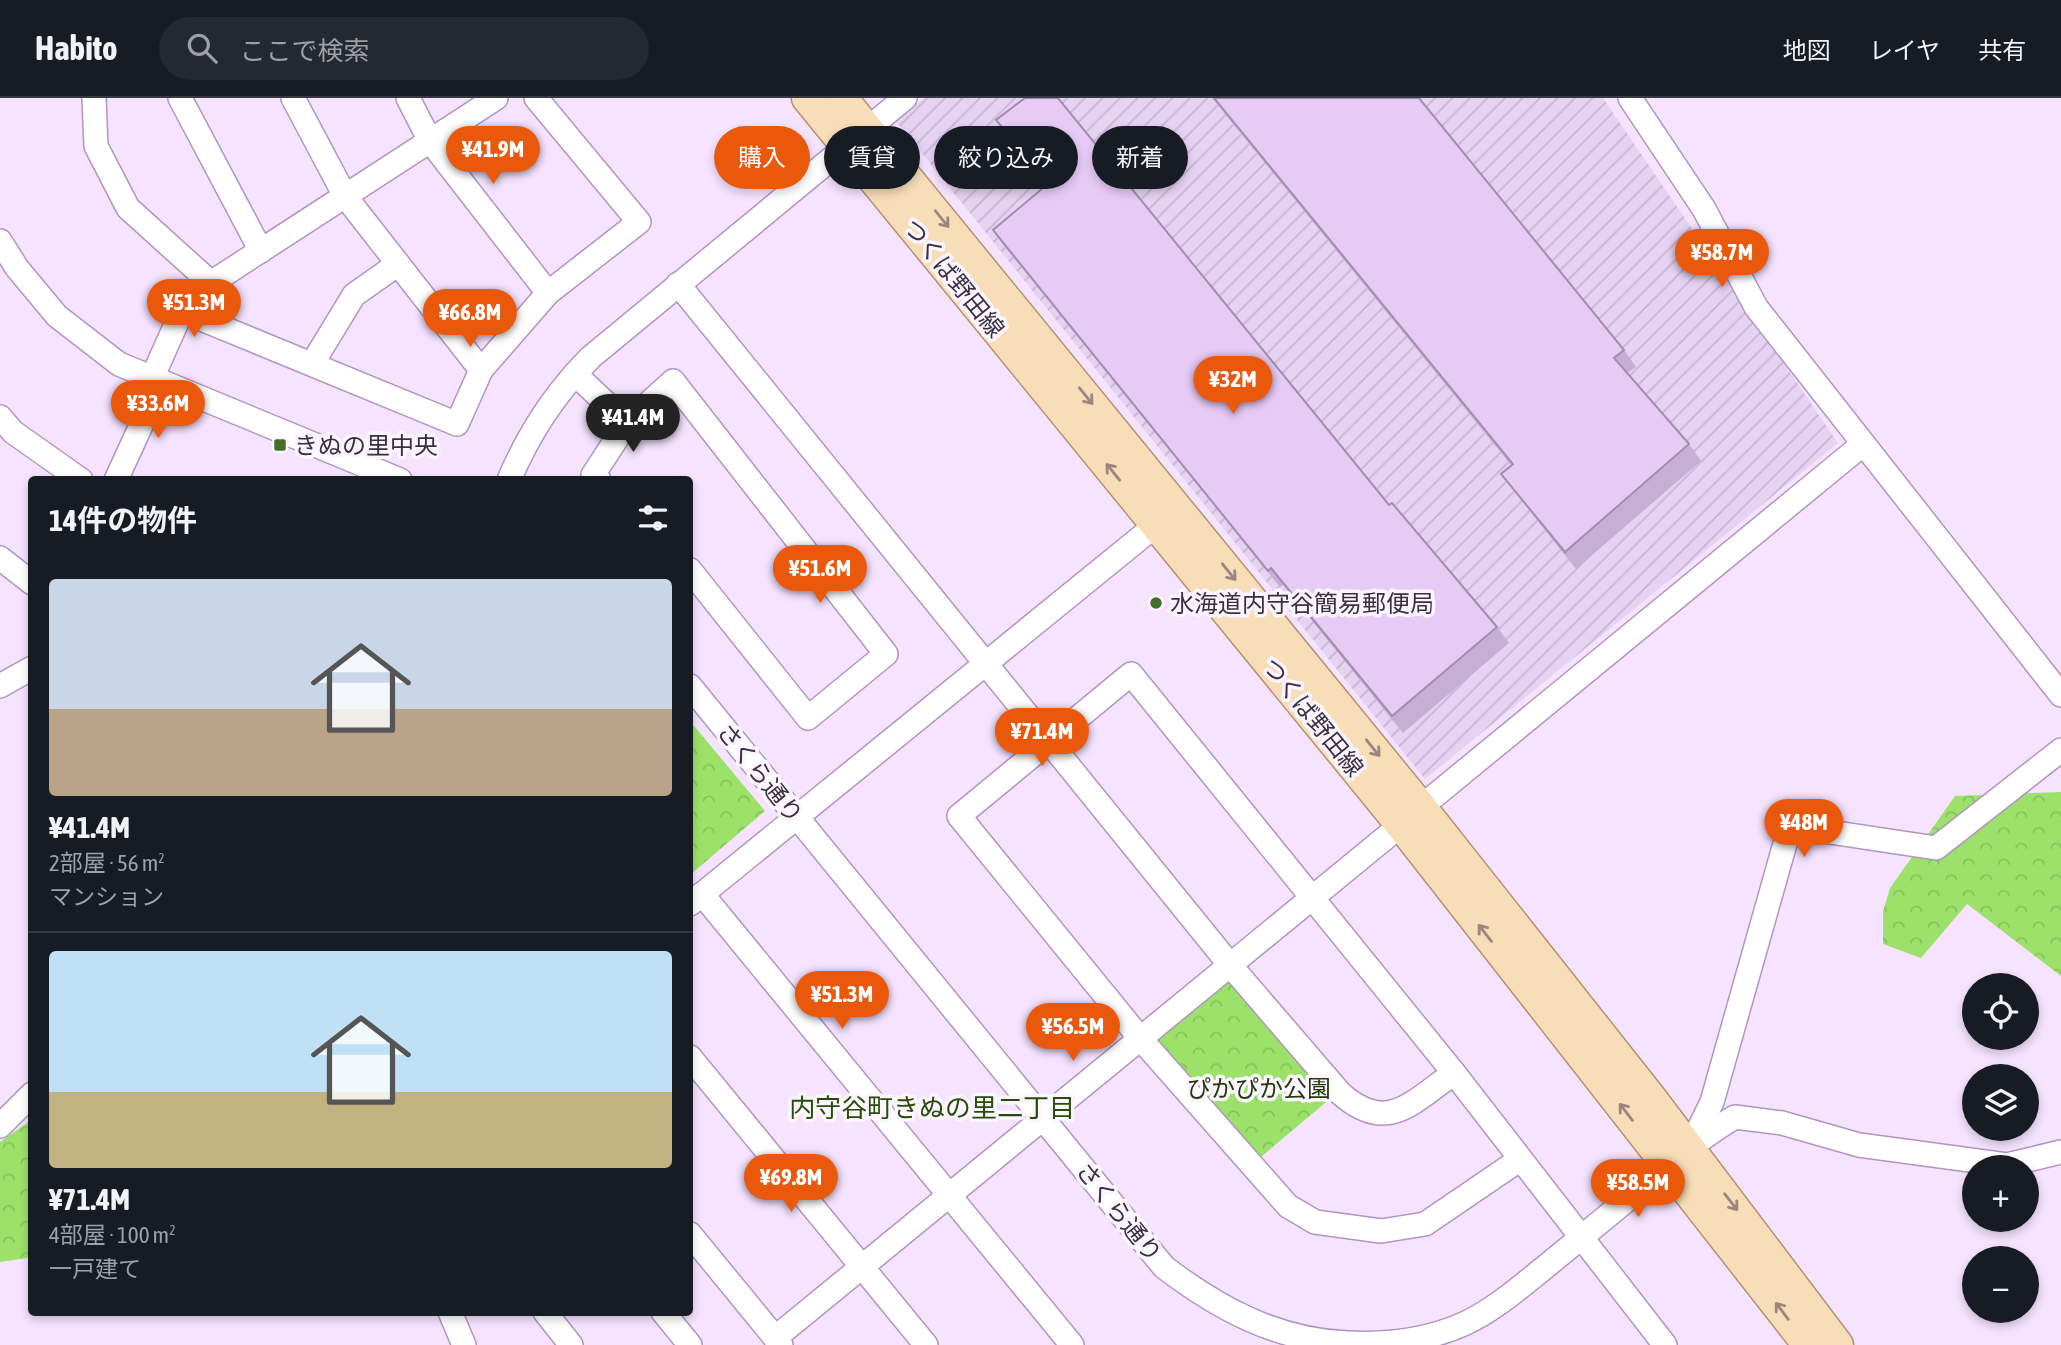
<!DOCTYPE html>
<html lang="ja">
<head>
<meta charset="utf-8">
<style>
  body { margin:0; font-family:"Asap Condensed","Noto Sans JP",sans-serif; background:#242831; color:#f1f3f6; height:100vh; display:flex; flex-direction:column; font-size:26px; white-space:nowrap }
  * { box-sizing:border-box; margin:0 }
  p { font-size:23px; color:#9ea1a6 }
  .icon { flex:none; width:38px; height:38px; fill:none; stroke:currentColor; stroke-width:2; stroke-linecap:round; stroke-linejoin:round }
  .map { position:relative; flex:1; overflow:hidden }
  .sheet { position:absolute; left:28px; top:378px; width:665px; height:840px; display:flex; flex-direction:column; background:#171b24; border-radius:7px; box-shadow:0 4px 10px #0003 }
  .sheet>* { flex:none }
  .banner { position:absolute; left:714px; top:28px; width:665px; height:63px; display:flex; gap:14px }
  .fabs { position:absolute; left:1962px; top:875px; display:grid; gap:14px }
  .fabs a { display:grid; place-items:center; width:77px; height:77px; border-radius:50%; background:#171b24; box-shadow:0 4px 10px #0003; font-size:35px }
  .price { position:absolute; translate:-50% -60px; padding:0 16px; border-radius:24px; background:#ea580c; color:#fff; font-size:23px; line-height:46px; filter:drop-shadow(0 2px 4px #0008) }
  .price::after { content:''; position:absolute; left:50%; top:42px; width:21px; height:16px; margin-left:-10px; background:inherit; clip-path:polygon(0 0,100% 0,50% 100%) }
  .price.selected { background:#222; color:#fff }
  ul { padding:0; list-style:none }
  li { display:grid; align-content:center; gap:14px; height:371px; padding:0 21px }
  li+li { border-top:2px solid #363941 }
  li span { display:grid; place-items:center; height:217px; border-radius:7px; color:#555 }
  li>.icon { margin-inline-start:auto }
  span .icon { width:126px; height:126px; fill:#fffc; stroke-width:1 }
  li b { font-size:30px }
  h2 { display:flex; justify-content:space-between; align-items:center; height:84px; padding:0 21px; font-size:30px }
  .chip { padding:0 24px; border-radius:32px; background:#171b24; box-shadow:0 4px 10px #0003; font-size:24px; line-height:63px }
  .chip.selected { background:#ea580c; color:#fff }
  header { display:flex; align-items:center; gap:42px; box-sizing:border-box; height:98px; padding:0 35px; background:#171b24; border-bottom:2px solid #363941 }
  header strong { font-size:33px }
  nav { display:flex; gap:38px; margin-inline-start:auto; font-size:24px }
  .search { width:490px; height:63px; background:#242831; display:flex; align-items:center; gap:18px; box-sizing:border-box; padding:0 24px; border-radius:38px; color:#9ea1a6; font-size:26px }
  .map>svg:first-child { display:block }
  .industrial { fill:url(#industrial-furrows) }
  .forest { fill:url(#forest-crowns) }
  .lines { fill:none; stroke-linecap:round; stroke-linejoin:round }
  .minor-casing { stroke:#b195c0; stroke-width:26 }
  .major-casing { stroke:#b39170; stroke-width:33 }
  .minor { stroke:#fff; stroke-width:23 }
  .major { stroke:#f8ddb9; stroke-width:30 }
  .wall { fill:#c7aed4 }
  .building { fill:#e7caf6; stroke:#a28dac; stroke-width:2 }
  .oneway { stroke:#9a867d }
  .poi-dot { fill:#466e29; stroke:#fbf5ff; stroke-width:2.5 }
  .labels { text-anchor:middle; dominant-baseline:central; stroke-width:7; stroke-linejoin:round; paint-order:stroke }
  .street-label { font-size:24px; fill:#3b2f41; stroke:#fbf5ff }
  .poi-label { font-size:24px; fill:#3b2f41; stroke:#fbf5ff; text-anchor:start }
  .park-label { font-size:24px; fill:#203a09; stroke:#fbf5ff }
  .neighbourhood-label { font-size:26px; fill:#284b08; stroke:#fbf5ff }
</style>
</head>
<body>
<header>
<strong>Habito</strong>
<div class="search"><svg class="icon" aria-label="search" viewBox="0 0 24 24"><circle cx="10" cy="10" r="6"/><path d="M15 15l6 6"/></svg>ここで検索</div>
<nav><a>地図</a><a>レイヤ</a><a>共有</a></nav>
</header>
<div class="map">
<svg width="2061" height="1247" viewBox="0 0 2061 1247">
  <defs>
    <pattern id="industrial-furrows" width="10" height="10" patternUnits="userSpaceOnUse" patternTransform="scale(1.75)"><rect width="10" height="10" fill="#e6d2f2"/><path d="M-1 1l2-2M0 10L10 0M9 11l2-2" fill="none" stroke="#c6b5d1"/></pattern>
    <pattern id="forest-crowns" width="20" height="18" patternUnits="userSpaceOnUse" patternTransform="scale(1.75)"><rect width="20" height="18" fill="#9ce26a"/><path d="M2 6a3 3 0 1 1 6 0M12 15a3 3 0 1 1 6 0" fill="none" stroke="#87c25d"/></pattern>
  </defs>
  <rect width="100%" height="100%" fill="#f5e3ff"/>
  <path class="industrial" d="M924,0H1603L1838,345L1425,681L896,23Z"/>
  <g class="forest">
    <path d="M690,623L765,713L690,777Z"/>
    <path d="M2061,694V878L1967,806L1921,860L1883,846V813L1890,790L1955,698Z"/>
    <path d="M1231,879L1331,1000L1255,1064L1155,942Z"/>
    <path d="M31,1022V1155L27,1160L0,1164V1044Z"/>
  </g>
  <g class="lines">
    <g class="minor-casing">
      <g id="minor">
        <path d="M94,0L96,48L128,110L211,185"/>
        <path d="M180,0L261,153"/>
        <path d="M293,0L345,98L481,272"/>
        <path d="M408,0L430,43L548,195"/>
        <path d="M1630,0L1704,111L1756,209L2061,597"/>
        <path d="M0,143L17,170L57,218L119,266L400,382"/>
        <path d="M678,186L1230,867L1340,995C1387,1037 1411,1005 1454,975"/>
        <path d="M182,213L457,326L481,272L548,195L639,124L536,0"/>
        <path d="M312,266L354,197L398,166"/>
        <path d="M575,276L627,325"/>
        <path d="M152,280L182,213L211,185L496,0"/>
        <path d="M0,319L13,334L81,382"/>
        <path d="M116,382L161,284"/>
        <path d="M509,382C528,337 556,294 591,259L905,0"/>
        <path d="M599,382L593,377L627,325L673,283L886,556L808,620L690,472"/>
        <path d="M0,460L32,485"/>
        <path d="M0,588L32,570"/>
        <path d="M690,588L1164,1169C1219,1211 1277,1242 1347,1245C1387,1247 1429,1242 1466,1225C1495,1211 1519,1190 1544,1170C1579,1141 1615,1112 1650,1083C1677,1060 1704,1037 1735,1019L1782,1025L1859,1047L2007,1067L2061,1054"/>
        <path d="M1421,709L1862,347"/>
        <path d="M702,796L1072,1247"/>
        <path d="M690,806L1156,427"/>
        <path d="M690,959L926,1247"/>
        <path d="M0,1028L32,996"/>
        <path d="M1691,1047L1712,1004L1790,728L1936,750L2061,652"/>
        <path d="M1519,1062L1425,1126L1381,1133L1315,1124L1288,1108L1139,939L959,718L1131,576L1454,975L1665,1247"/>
        <path d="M690,1136L781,1247"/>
        <path d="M450,1214L464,1247"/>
        <path d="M545,1214L571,1247"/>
        <path d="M663,1214L690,1247"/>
        <path d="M775,1240L1401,727"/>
      </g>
    </g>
    <g class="major-casing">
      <g id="major">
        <path d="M807,0L1401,727L1808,1247"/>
        <path d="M842,0L1421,709L1652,1001L1838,1247"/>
      </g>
    </g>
    <use href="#minor" class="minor"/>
    <use href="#major" class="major"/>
  </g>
  <g class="wall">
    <path d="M1212,0H1419L1624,252L1636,269L1627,275L1689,346L1701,363L1576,471L1513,392L1501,376L1511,367Z"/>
    <path d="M996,22L1389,407L1497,529L1509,545L1403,635L1283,487L1280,489L1004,148L993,132L1047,86L1007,39Z"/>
  </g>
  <g class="building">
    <path d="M1025,0H1058L1389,407L1392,405L1497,529L1392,618L1271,470L1268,473L993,132L1049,85L996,22Z"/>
    <path d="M1214,0H1419L1624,252L1614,260L1689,346L1565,454L1501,376L1513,366Z"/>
  </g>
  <defs><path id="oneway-shaft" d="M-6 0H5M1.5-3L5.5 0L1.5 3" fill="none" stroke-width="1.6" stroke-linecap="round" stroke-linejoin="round" transform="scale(1.75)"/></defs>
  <g class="oneway">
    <use href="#oneway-shaft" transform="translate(942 121) rotate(51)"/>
    <use href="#oneway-shaft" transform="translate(1086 298) rotate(51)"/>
    <use href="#oneway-shaft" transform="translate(1113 374) rotate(-129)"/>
    <use href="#oneway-shaft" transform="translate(1229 474) rotate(51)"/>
    <use href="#oneway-shaft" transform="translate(1373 650) rotate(51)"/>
    <use href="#oneway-shaft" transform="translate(1485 835) rotate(-128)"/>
    <use href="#oneway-shaft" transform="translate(1626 1014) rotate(-128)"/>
    <use href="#oneway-shaft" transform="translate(1731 1104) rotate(52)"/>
    <use href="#oneway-shaft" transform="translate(1782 1213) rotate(-127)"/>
  </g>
  <g class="poi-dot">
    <rect x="273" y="340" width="14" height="14" rx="3.5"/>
    <circle cx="1156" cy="505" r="7"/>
  </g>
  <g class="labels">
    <g class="street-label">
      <text transform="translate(954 180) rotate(51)">つくば野田線</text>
      <text transform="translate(1313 619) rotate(51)">つくば野田線</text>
      <text transform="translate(760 675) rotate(51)">さくら通り</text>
      <text transform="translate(1119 1114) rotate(51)">さくら通り</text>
    </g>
    <g class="poi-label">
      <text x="294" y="347">きぬの里中央</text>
      <text x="1170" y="505">水海道内守谷簡易郵便局</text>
    </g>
    <g class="park-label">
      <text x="1259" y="990">ぴかぴか公園</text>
    </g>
    <g class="neighbourhood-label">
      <text x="932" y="1010">内守谷町きぬの里二丁目</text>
    </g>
  </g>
</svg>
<div class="fabs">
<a><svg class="icon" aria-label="locate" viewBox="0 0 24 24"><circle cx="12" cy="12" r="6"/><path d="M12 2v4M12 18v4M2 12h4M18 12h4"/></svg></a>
<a><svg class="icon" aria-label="layers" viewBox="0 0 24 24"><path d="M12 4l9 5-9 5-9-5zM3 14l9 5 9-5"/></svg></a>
<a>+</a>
<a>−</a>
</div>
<b class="price" style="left:493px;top:88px">¥41.9M</b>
<b class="price" style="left:1722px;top:191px">¥58.7M</b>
<b class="price" style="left:194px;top:241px">¥51.3M</b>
<b class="price" style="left:470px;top:251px">¥66.8M</b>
<b class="price" style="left:1233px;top:318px">¥32M</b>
<b class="price" style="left:158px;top:342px">¥33.6M</b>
<b class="price selected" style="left:633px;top:356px">¥41.4M</b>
<b class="price" style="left:820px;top:507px">¥51.6M</b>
<b class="price" style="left:1042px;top:670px">¥71.4M</b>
<b class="price" style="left:1804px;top:761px">¥48M</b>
<b class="price" style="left:842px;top:933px">¥51.3M</b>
<b class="price" style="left:1073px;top:965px">¥56.5M</b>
<b class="price" style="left:791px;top:1116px">¥69.8M</b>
<b class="price" style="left:1638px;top:1121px">¥58.5M</b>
<div class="banner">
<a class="chip selected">購入</a>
<a class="chip">賃貸</a>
<a class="chip">絞り込み</a>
<a class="chip">新着</a>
</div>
<section class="sheet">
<h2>14件の物件<svg class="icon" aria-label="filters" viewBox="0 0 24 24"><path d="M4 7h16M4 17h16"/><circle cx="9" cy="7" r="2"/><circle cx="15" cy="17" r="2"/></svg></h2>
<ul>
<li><span style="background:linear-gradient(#c9d6e8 60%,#b9a48a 0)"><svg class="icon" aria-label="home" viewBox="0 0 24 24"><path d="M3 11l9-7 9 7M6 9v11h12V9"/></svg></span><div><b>¥41.4M</b><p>2部屋 · 56 m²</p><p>マンション</p></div></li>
<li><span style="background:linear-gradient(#bfe0f5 65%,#c2b280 0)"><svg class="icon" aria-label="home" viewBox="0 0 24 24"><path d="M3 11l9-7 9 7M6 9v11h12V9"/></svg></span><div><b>¥71.4M</b><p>4部屋 · 100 m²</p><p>一戸建て</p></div></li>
</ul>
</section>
</div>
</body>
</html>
